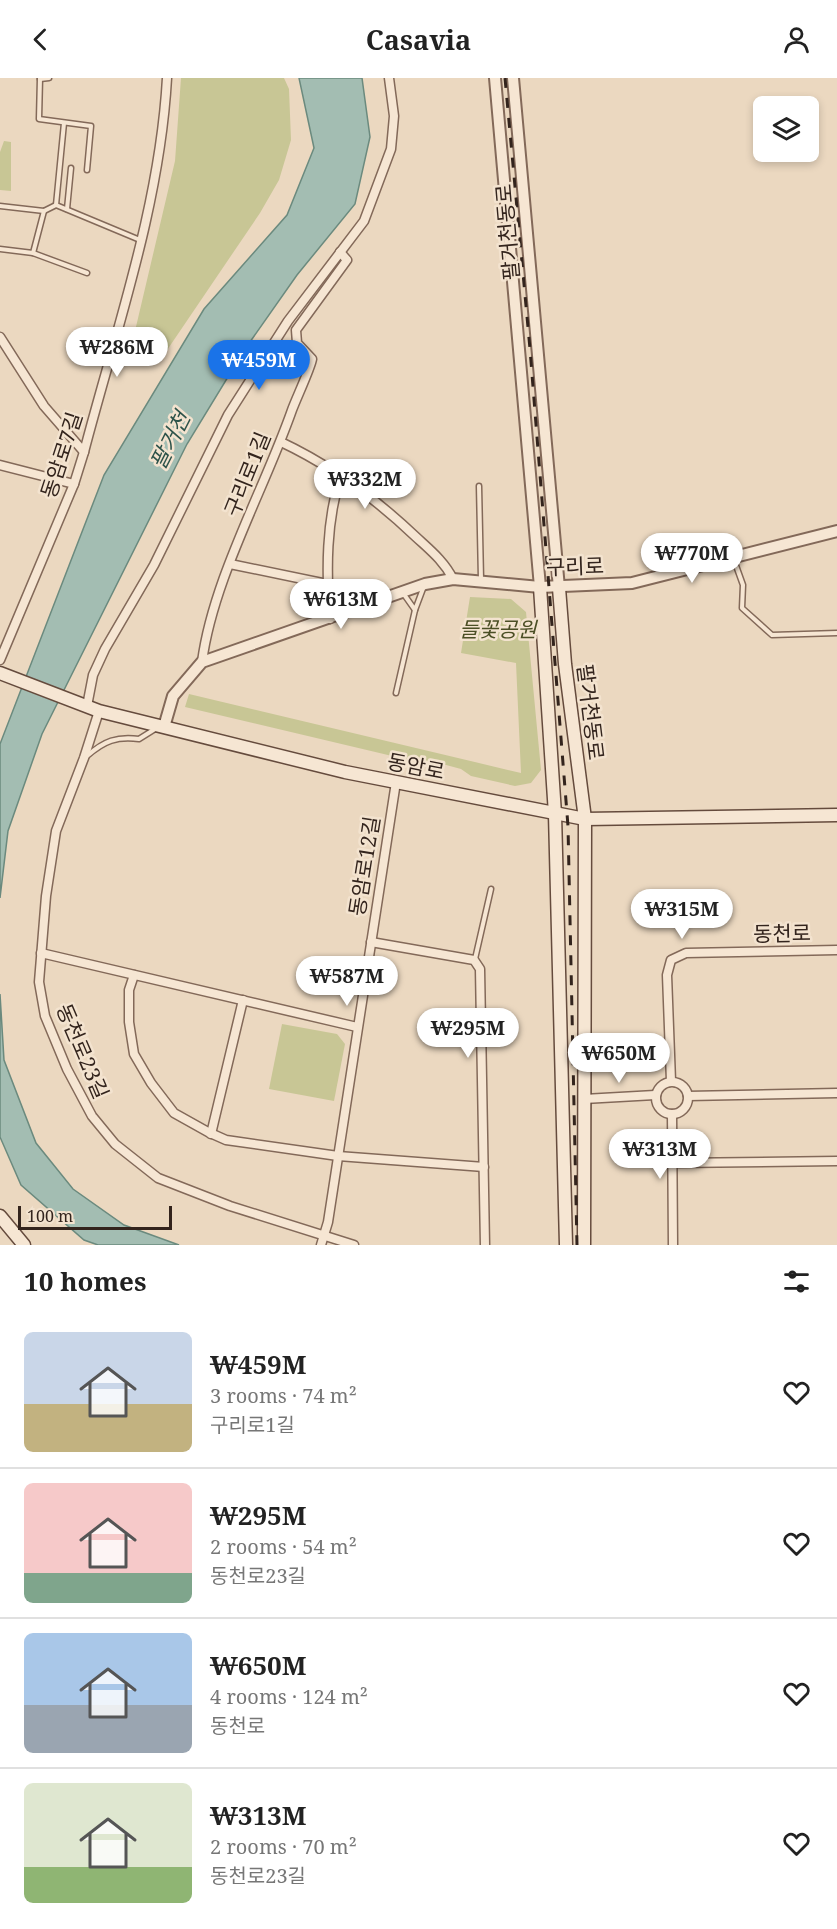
<!DOCTYPE html>
<html lang="en">
<head>
<meta charset="utf-8">
<style>
  body { margin:0; font-family:"Noto Serif","Noto Sans KR",serif; background:#f2f2f2; color:#222; height:100vh; display:flex; flex-direction:column; font-size:22px; white-space:nowrap }
  * { box-sizing:border-box; margin:0 }
  p { font-size:20px; color:#767676 }
  .icon { flex:none; width:33px; height:33px; fill:none; stroke:currentColor; stroke-width:2; stroke-linecap:round; stroke-linejoin:round }
  .map { position:relative; height:1167px; overflow:hidden }
  .side { display:flex; flex-direction:column; background:#fff; flex:1 }
  .side>* { flex:none }
  .buttons { position:absolute; left:753px; top:18px; display:grid; gap:12px }
  .buttons a { display:grid; place-items:center; width:66px; height:66px; border-radius:9px; background:#fff; box-shadow:0 3px 9px #0003; font-size:30px }
  .scale { position:absolute; left:18px; bottom:15px; width:154px; box-sizing:border-box; padding-left:6px; border:3px solid #33241d; border-top:0; font-size:16px; line-height:21px; white-space:nowrap; color:#33241d; -webkit-text-stroke:4px #f3e3cf; paint-order:stroke }
  .price { position:absolute; translate:-50% -51px; padding:0 14px; border-radius:21px; background:#fff; color:#222; font-size:20px; line-height:39px; filter:drop-shadow(0 2px 3px #0008) }
  .price::after { content:''; position:absolute; left:50%; top:36px; width:18px; height:14px; margin-left:-9px; background:inherit; clip-path:polygon(0 0,100% 0,50% 100%) }
  .price.selected { background:#1a73e8; color:#fff }
  ul { padding:0; list-style:none }
  li { display:flex; align-items:center; gap:18px; height:150px; padding:0 24px }
  li+li { border-top:2px solid #e0e0e0 }
  li span { display:grid; place-items:center; flex:none; width:168px; height:120px; border-radius:9px; color:#555 }
  li>.icon { margin-inline-start:auto }
  span .icon { width:72px; height:72px; fill:#fffc; stroke-width:1 }
  li b { font-size:26px }
  h2 { display:flex; justify-content:space-between; align-items:center; height:72px; padding:0 24px; font-size:26px }
  header { display:flex; justify-content:space-between; align-items:center; height:78px; padding:0 24px; background:#fff; font-size:27px; font-weight:700 }
  .map>svg:first-child { display:block }
  .green { fill:#c8c695 }
  .water { fill:#a3bdb2; stroke:#6b8a7e; stroke-width:1.5 }
  .lines { fill:none; stroke-linecap:round; stroke-linejoin:round }
  .service-casing { stroke:#836959; stroke-width:7 }
  .minor-casing { stroke:#836959; stroke-width:11 }
  .tertiary-casing { stroke:#836959; stroke-width:14 }
  .secondary-casing { stroke:#654b3d; stroke-width:15 }
  .service { stroke:#f6e6d3; stroke-width:4 }
  .minor { stroke:#f6e6d3; stroke-width:8 }
  .tertiary { stroke:#f6e6d3; stroke-width:10 }
  .secondary { stroke:#f6e6d3; stroke-width:12 }
  .rail { stroke:#33241d; stroke-width:3; stroke-dasharray:10 10; stroke-linecap:butt }
  .labels { text-anchor:middle; dominant-baseline:central; stroke-width:5; stroke-linejoin:round; paint-order:stroke }
  .street-label { font-size:21px; fill:#33241d; stroke:#f3e3cf }
  .park-label { font-size:21px; font-style:italic; fill:#4b4f25; stroke:#f3e3cf }
  .water-label { font-size:22px; font-style:italic; fill:#2d534a; stroke:#f3e3cf }
</style>
</head>
<body>
<header><svg class="icon" aria-label="back" viewBox="0 0 24 24"><path d="M15 5l-7 7 7 7"/></svg>Casavia<svg class="icon" aria-label="person" viewBox="0 0 24 24"><circle cx="12" cy="8" r="4"/><path d="M4 21q1-7 8-7t8 7"/></svg></header>
<div class="map">
<svg width="837" height="1167" viewBox="0 0 837 1167">
  <rect width="100%" height="100%" fill="#ebd8c0"/>
  <g class="green">
    <path d="M181,0H284L289,11L291,62L279,102L260,135L159,284L131,270L175,83Z"/>
    <path d="M4,63L11,64V113L0,112V74Z"/>
    <path d="M470,519L511,521L526,534L541,692L531,705L515,708L471,698L461,691L435,684L409,682L185,629L189,616L521,695L516,585L461,575Z"/>
    <path d="M282,946L337,956L345,966L334,1023L269,1011Z"/>
  </g>
  <g class="water">
    <path d="M299,0H362L370,59L355,126L297,197L245,271L187,366L42,656L8,753L0,820V666L104,397L204,231L287,137L314,70Z"/>
    <path d="M0,916L4,982L36,1065L73,1111L124,1147L179,1167H98L84,1162L21,1107L0,1059Z"/>
  </g>
  <g class="lines">
    <g class="service-casing">
      <g id="service">
        <path d="M40,0L39,41L91,48L87,92"/>
        <path d="M40,1L49,0"/>
        <path d="M56,127L64,45"/>
        <path d="M0,128L44,133L56,127L140,162"/>
        <path d="M67,131L71,90"/>
        <path d="M0,171L33,175L87,195"/>
        <path d="M33,175L44,133"/>
        <path d="M479,408L481,501"/>
        <path d="M734,482L743,507L742,530L772,557L837,555"/>
        <path d="M403,515L415,532L424,508"/>
        <path d="M396,615L415,532"/>
        <path d="M87,678C104,663 117,658 139,661L155,651"/>
        <path d="M475,881L491,811"/>
      </g>
    </g>
    <g class="minor-casing">
      <g id="minor">
        <path d="M0,259L44,328L84,374"/>
        <path d="M281,364C332,388 375,420 416,459C430,472 444,483 453,501"/>
        <path d="M0,387L74,406"/>
        <path d="M230,486L327,506"/>
        <path d="M330,541C326,493 326,443 341,396"/>
        <path d="M0,582L74,406L84,374C116,252 160,127 167,0"/>
        <path d="M202,584C213,501 264,412 292,332C296,321 311,289 312,281L297,265L296,252L347,182L340,174"/>
        <path d="M87,628L93,597L105,571L154,487L228,337L288,243L364,143L391,71L394,38L389,0"/>
        <path d="M99,633L84,680L56,753L46,818L39,904L45,938L67,991L92,1038L115,1066L158,1100L230,1128L354,1167"/>
        <path d="M371,864L474,882L480,891L485,1167"/>
        <path d="M41,875L357,949"/>
        <path d="M134,897L129,912V944L134,976L151,1005L174,1035L208,1054L226,1062L338,1078L484,1089"/>
        <path d="M671,1003L667,897L671,882L686,875L837,872"/>
        <circle cx="672" cy="1020" r="16"/>
        <path d="M688,1018L837,1015"/>
        <path d="M584,1021L655,1017"/>
        <path d="M672,1036L673,1167"/>
        <path d="M211,1056L243,922"/>
        <path d="M673,1085L837,1083"/>
        <path d="M321,1167L328,1144L396,704"/>
      </g>
    </g>
    <g class="tertiary-casing">
      <g id="tertiary">
        <path d="M495,0L540,509"/>
        <path d="M513,0L559,510"/>
        <path d="M164,649L173,618L202,584L425,506L453,501L540,509L632,505L837,453"/>
      </g>
    </g>
    <g class="secondary-casing">
      <g id="secondary">
        <path d="M540,509L555,736L566,1167"/>
        <path d="M559,510L565,586L585,741L584,1167"/>
        <path d="M0,595L99,633L345,694L585,741L837,737"/>
        <path d="M0,1138L24,1167"/>
      </g>
    </g>
    <use href="#service" class="service"/>
    <use href="#minor" class="minor"/>
    <use href="#tertiary" class="tertiary"/>
    <use href="#secondary" class="secondary"/>
    <path class="rail" d="M505,0L530,271L568,748L577,1167"/>
  </g>
  <g class="labels">
    <g class="street-label">
      <text transform="translate(507 154) rotate(-95)">팔거천동로</text>
      <text transform="translate(61 377) rotate(-72)">동암로7길</text>
      <text transform="translate(247 396) rotate(-68)">구리로1길</text>
      <text transform="translate(575 488) rotate(-2)">구리로</text>
      <text transform="translate(591 634) rotate(83)">팔거천동로</text>
      <text transform="translate(416 688) rotate(11)">동암로</text>
      <text transform="translate(364 788) rotate(-81)">동암로12길</text>
      <text transform="translate(782 855) rotate(-1)">동천로</text>
      <text transform="translate(83 973) rotate(67)">동천로23길</text>
    </g>
    <g class="park-label">
      <text x="498" y="551">들꽃공원</text>
    </g>
    <g class="water-label">
      <text transform="translate(169 362) rotate(-63)">팔거천</text>
    </g>
  </g>
</svg>
<div class="buttons">
<a><svg class="icon" aria-label="layers" viewBox="0 0 24 24"><path d="M12 4l9 5-9 5-9-5zM3 14l9 5 9-5"/></svg></a>
</div>
<div class="scale">100 m</div>
<b class="price" style="left:117px;top:300px">₩286M</b>
<b class="price selected" style="left:259px;top:313px">₩459M</b>
<b class="price" style="left:365px;top:432px">₩332M</b>
<b class="price" style="left:692px;top:506px">₩770M</b>
<b class="price" style="left:341px;top:552px">₩613M</b>
<b class="price" style="left:682px;top:862px">₩315M</b>
<b class="price" style="left:347px;top:929px">₩587M</b>
<b class="price" style="left:468px;top:981px">₩295M</b>
<b class="price" style="left:619px;top:1006px">₩650M</b>
<b class="price" style="left:660px;top:1102px">₩313M</b>
</div>
<section class="side">
<h2>10 homes<svg class="icon" aria-label="filters" viewBox="0 0 24 24"><path d="M4 7h16M4 17h16"/><circle cx="9" cy="7" r="2"/><circle cx="15" cy="17" r="2"/></svg></h2>
<ul>
<li><span style="background:linear-gradient(#c9d6e8 60%,#c2b280 0)"><svg class="icon" aria-label="home" viewBox="0 0 24 24"><path d="M3 11l9-7 9 7M6 9v11h12V9"/></svg></span><div><b>₩459M</b><p>3 rooms · 74 m²</p><p>구리로1길</p></div><svg class="icon" aria-label="heart" viewBox="0 0 24 24"><path d="M12 20l-8-8c-3-5 5-10 8-4 3-6 11-1 8 4z"/></svg></li>
<li><span style="background:linear-gradient(#f6c9c9 75%,#7fa58c 0)"><svg class="icon" aria-label="home" viewBox="0 0 24 24"><path d="M3 11l9-7 9 7M6 9v11h12V9"/></svg></span><div><b>₩295M</b><p>2 rooms · 54 m²</p><p>동천로23길</p></div><svg class="icon" aria-label="heart" viewBox="0 0 24 24"><path d="M12 20l-8-8c-3-5 5-10 8-4 3-6 11-1 8 4z"/></svg></li>
<li><span style="background:linear-gradient(#a9c7e8 60%,#9aa5b1 0)"><svg class="icon" aria-label="home" viewBox="0 0 24 24"><path d="M3 11l9-7 9 7M6 9v11h12V9"/></svg></span><div><b>₩650M</b><p>4 rooms · 124 m²</p><p>동천로</p></div><svg class="icon" aria-label="heart" viewBox="0 0 24 24"><path d="M12 20l-8-8c-3-5 5-10 8-4 3-6 11-1 8 4z"/></svg></li>
<li><span style="background:linear-gradient(#dfe7d0 70%,#8fb573 0)"><svg class="icon" aria-label="home" viewBox="0 0 24 24"><path d="M3 11l9-7 9 7M6 9v11h12V9"/></svg></span><div><b>₩313M</b><p>2 rooms · 70 m²</p><p>동천로23길</p></div><svg class="icon" aria-label="heart" viewBox="0 0 24 24"><path d="M12 20l-8-8c-3-5 5-10 8-4 3-6 11-1 8 4z"/></svg></li>
</ul>
</section>
</body>
</html>
